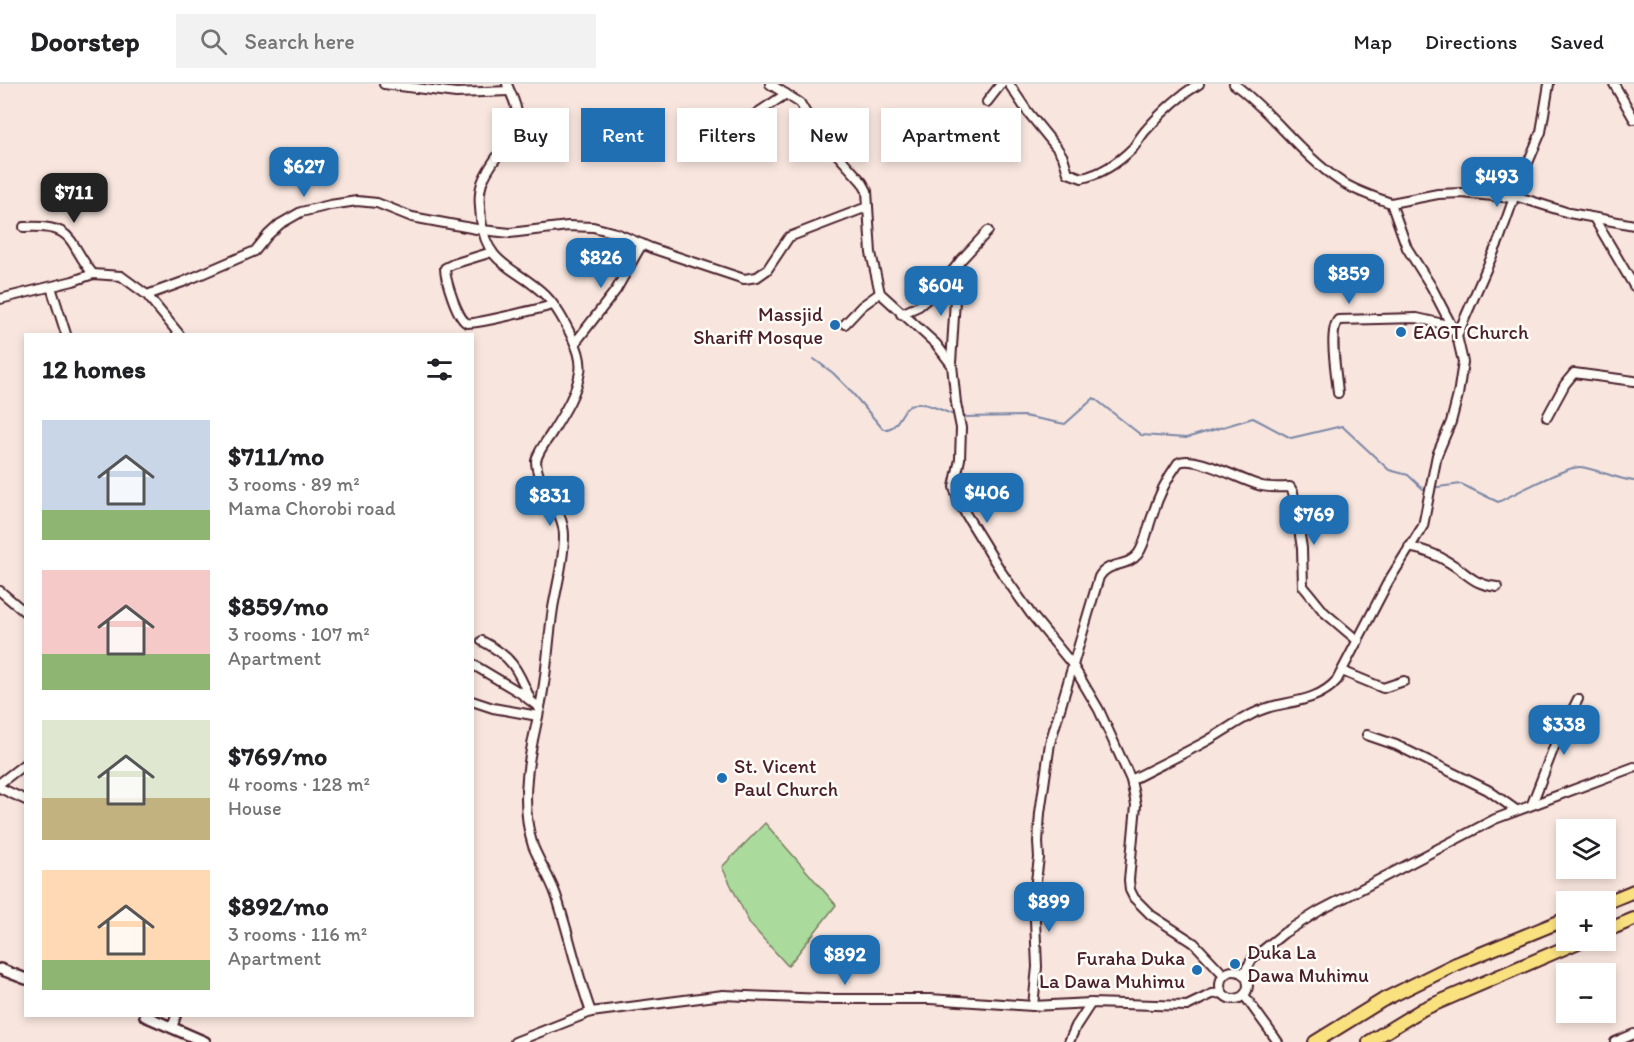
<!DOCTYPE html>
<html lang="en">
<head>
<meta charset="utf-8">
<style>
  body { margin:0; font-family:Itim,sans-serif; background:#f2f2f2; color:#202124; height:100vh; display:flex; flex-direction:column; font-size:22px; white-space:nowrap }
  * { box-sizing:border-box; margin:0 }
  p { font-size:20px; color:#757577 }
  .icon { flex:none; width:33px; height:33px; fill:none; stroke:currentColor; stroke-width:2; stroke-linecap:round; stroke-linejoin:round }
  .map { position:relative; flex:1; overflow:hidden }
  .drawer { position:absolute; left:24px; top:249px; width:450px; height:684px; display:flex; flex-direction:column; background:#fff; border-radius:0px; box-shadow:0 3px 9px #0003 }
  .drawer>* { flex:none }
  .guide { position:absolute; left:492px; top:24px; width:570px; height:54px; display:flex; gap:12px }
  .buttons { position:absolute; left:1556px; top:735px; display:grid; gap:12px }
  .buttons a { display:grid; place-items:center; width:60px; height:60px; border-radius:0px; background:#fff; box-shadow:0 3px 9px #0003; font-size:30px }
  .price { position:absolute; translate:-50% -51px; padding:0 14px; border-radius:12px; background:#1f6fb2; color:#fff; font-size:20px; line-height:39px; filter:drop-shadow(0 2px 3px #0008) }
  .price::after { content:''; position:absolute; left:50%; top:36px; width:18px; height:14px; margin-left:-9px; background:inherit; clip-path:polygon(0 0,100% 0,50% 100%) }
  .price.selected { background:#222; color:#fff }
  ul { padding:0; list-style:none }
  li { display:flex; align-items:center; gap:18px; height:150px; padding:0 18px }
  li span { display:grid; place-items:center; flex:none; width:168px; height:120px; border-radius:0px; color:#555 }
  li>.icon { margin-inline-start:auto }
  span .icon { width:72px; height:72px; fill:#fffc; stroke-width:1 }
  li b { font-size:26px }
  h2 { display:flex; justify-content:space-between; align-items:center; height:72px; padding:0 18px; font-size:26px }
  .tag { padding:0 21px; border-radius:0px; background:#fff; box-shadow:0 3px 9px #0003; font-size:21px; line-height:54px }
  .tag.selected { background:#1f6fb2; color:#fff }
  header { display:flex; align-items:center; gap:36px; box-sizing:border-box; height:84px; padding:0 30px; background:#fff; border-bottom:2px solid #e0e0e0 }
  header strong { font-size:28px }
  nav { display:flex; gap:33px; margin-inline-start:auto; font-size:21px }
  .search { width:420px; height:54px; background:#f2f2f2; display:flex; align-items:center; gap:15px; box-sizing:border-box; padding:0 21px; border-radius:0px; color:#757577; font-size:22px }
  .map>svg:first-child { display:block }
  .green { fill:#aadb9c; stroke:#7a7d64; stroke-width:1.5 }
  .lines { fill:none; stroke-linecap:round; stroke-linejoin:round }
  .stream { stroke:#7b87a6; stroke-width:2 }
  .minor-casing { stroke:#4a1f2b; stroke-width:12 }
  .tertiary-casing { stroke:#4a1f2b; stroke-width:14 }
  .trunk-casing { stroke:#4a1f2b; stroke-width:16 }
  .minor { stroke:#fdfcf7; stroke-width:8 }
  .tertiary { stroke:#fdfcf7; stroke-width:9 }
  .trunk { stroke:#fae180; stroke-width:12 }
  .poi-dot { fill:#1f6fb2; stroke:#fdfcf7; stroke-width:2 }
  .labels { text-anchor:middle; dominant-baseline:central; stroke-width:5; stroke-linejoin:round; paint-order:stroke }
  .poi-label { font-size:20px; fill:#4a1f2b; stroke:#fdfcf7; text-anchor:start }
</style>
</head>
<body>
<header>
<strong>Doorstep</strong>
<div class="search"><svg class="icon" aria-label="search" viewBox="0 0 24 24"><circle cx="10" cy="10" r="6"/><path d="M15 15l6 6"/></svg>Search here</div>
<nav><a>Map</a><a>Directions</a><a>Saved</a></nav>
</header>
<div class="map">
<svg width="1634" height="958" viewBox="0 0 1634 958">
  <rect width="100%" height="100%" fill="#f8e6de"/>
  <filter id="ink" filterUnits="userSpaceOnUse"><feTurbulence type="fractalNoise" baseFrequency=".0167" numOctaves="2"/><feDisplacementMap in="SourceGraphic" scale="12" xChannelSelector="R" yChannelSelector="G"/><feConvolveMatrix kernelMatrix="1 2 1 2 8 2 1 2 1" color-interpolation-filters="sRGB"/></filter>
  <g filter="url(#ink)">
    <path class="green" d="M765,739L836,821L788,882L750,840L722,783Z"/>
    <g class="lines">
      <g class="stream">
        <path d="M814,275L833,289L848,304L883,345C900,347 899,324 914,320C927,318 944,327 956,332"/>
        <path d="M961,333L1024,332L1065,340L1094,314L1141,351L1186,354L1253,334L1291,354L1342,342L1389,386L1408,391L1423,405L1461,400L1498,418C1513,411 1566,382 1580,383C1598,385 1615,395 1634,397"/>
      </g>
      <g class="minor-casing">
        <g id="minor">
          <path d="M384,0L456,9L509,7"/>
          <path d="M507,0C510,9 517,20 517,30C516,56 490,75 482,99C478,111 480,122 481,135C486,183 517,183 545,211C557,223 565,239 572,253C577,263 582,277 580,288C577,309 562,332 551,350C546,358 538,367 536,377C537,405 564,424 564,452C564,477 557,500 553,524C548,557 547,591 540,623C535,647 529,670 527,694C525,716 526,741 533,762C540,779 550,794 556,811C569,850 577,890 591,928"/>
          <path d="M770,0L800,19L817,48L862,98L867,107L871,169L880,209L936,260L952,281L956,319L961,344L960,375L954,403L959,419L1002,489L1031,530L1072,580L1099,626L1131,696L1136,721L1129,796L1130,806L1134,814L1151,831L1194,859L1224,891"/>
          <path d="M1009,0L1027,27L1057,64L1063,73L1068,89L1082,94C1101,90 1119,78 1133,64C1138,58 1141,51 1147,45C1161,29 1180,11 1199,0"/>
          <path d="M1614,0L1634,35"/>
          <path d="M987,18L1001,0"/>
          <path d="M758,64L748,35L786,10"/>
          <path d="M1515,112L1569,129L1634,141"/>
          <path d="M1391,119L1438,110L1462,109L1514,114"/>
          <path d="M1594,134L1634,202"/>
          <path d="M24,143C76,140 67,158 93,190"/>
          <path d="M492,168L453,180L445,184C445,194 457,235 467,239C472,241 542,224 553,221"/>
          <path d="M51,203L66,250"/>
          <path d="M147,211L183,198L255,167L268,151L280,140L301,128L330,121L357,117L377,119L412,133L482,146L510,149L568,142L593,143L616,149L651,164L744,195L757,193L767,186L789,153L867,123"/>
          <path d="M0,215L73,197L93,190L121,192L147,211L179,250"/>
          <path d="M901,230L919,222L937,207L961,176L988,147"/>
          <path d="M845,240L862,222L880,209"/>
          <path d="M1457,252L1499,156L1517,105L1541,48L1549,0"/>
          <path d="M575,259L616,206L642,160"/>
          <path d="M951,279L955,216L951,188"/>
          <path d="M1338,309C1337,292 1328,248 1338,236L1417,234L1452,242"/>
          <path d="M1547,333L1565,300L1574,289L1634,297"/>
          <path d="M1409,463C1424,466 1438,471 1450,479C1470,491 1472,500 1497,503"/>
          <path d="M0,507L26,529"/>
          <path d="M482,557C511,572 518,585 530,615"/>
          <path d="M472,580L519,608L540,624"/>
          <path d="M1342,587L1383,604L1404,597"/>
          <path d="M472,617L493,624L538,632"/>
          <path d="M1367,651L1396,661L1488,706L1516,726"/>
          <path d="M1131,696C1156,683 1181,671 1205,658C1227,646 1246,630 1270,623C1294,617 1320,616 1337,596L1388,498L1423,442L1437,371L1451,338L1458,311L1463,278L1457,252L1431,202L1407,164L1391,119C1374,113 1355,107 1340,97C1300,70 1273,29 1234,0"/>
          <path d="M0,699L26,679"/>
          <path d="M0,704L26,716"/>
          <path d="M1532,720L1554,663L1578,615"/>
          <circle cx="1234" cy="901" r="14"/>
          <path d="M1243,890L1253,874L1284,849L1319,827L1495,735L1634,683"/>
          <path d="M1244,911L1278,958"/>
          <path d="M1033,922L1037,883L1034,812L1039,774L1038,758L1040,729L1050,659L1099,493C1108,477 1127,484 1138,470C1146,459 1148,442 1153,430C1158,413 1168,393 1178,379C1193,369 1244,398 1262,402C1271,404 1280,403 1290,403L1293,408L1302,464L1303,502L1324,528L1358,557"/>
          <path d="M172,944L176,932"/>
          <path d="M515,958L591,928L723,911L825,915H930L1033,922L1091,919L1187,922L1212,910L1222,909"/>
          <path d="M1069,958L1076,942L1091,919"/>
          <path d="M1615,958L1634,950"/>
        </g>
      </g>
      <g class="tertiary-casing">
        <g id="tertiary">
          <path d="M0,885L26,895"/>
          <path d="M145,932L205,958"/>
        </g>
      </g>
      <g class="trunk-casing">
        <g id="trunk">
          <path d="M1605,819L1634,807"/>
          <path d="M1605,847L1634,835"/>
          <path d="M1315,958L1383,916L1456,880L1566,835"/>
          <path d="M1369,958L1423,925L1583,856"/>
        </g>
      </g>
      <use href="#minor" class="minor"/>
      <use href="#tertiary" class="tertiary"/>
      <use href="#trunk" class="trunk"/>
    </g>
  </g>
  <g class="poi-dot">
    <circle cx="835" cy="241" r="6"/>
    <circle cx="1401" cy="248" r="6"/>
    <circle cx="722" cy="694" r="6"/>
    <circle cx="1235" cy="880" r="6"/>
    <circle cx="1197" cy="886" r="6"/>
  </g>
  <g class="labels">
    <g class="poi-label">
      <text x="823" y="230" text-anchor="end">Massjid<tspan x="823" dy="23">Shariff Mosque</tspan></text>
      <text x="1413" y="248">EAGT Church</text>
      <text x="734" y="682">St. Vicent<tspan x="734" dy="23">Paul Church</tspan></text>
      <text x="1247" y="868">Duka La<tspan x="1247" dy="23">Dawa Muhimu</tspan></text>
      <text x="1185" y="874" text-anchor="end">Furaha Duka<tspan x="1185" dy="23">La Dawa Muhimu</tspan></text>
    </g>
  </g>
</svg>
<div class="buttons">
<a><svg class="icon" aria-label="layers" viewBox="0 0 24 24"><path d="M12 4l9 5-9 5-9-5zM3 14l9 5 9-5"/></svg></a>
<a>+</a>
<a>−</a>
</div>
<b class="price" style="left:304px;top:114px">$627</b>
<b class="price" style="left:1497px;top:124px">$493</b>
<b class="price selected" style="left:74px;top:140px">$711</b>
<b class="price" style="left:601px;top:205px">$826</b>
<b class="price" style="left:1349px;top:221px">$859</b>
<b class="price" style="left:941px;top:233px">$604</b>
<b class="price" style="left:987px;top:440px">$406</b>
<b class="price" style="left:550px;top:443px">$831</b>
<b class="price" style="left:1314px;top:462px">$769</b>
<b class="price" style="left:1564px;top:672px">$338</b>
<b class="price" style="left:1049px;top:849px">$899</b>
<b class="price" style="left:845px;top:902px">$892</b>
<div class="guide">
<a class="tag">Buy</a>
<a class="tag selected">Rent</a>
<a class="tag">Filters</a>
<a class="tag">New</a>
<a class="tag">Apartment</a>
</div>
<section class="drawer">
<h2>12 homes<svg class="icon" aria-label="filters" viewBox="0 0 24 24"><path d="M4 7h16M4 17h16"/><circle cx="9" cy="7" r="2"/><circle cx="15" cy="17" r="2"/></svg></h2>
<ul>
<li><span style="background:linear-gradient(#c9d6e8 75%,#8fb573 0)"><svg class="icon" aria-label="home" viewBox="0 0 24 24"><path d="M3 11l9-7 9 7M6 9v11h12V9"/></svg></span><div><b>$711/mo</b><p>3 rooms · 89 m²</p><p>Mama Chorobi road</p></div></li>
<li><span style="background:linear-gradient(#f6c9c9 70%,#8fb573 0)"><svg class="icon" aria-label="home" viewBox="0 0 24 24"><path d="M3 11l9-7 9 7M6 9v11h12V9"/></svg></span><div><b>$859/mo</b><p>3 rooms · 107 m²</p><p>Apartment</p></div></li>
<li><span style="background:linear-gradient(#dfe7d0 65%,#c2b280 0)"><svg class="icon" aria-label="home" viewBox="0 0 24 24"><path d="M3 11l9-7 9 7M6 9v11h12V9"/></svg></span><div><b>$769/mo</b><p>4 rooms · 128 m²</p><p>House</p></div></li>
<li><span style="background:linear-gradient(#ffd9b3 75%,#8fb573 0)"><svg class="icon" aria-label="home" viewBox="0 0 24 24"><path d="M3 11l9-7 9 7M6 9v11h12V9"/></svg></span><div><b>$892/mo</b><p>3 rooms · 116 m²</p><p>Apartment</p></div></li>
</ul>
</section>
</div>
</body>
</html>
